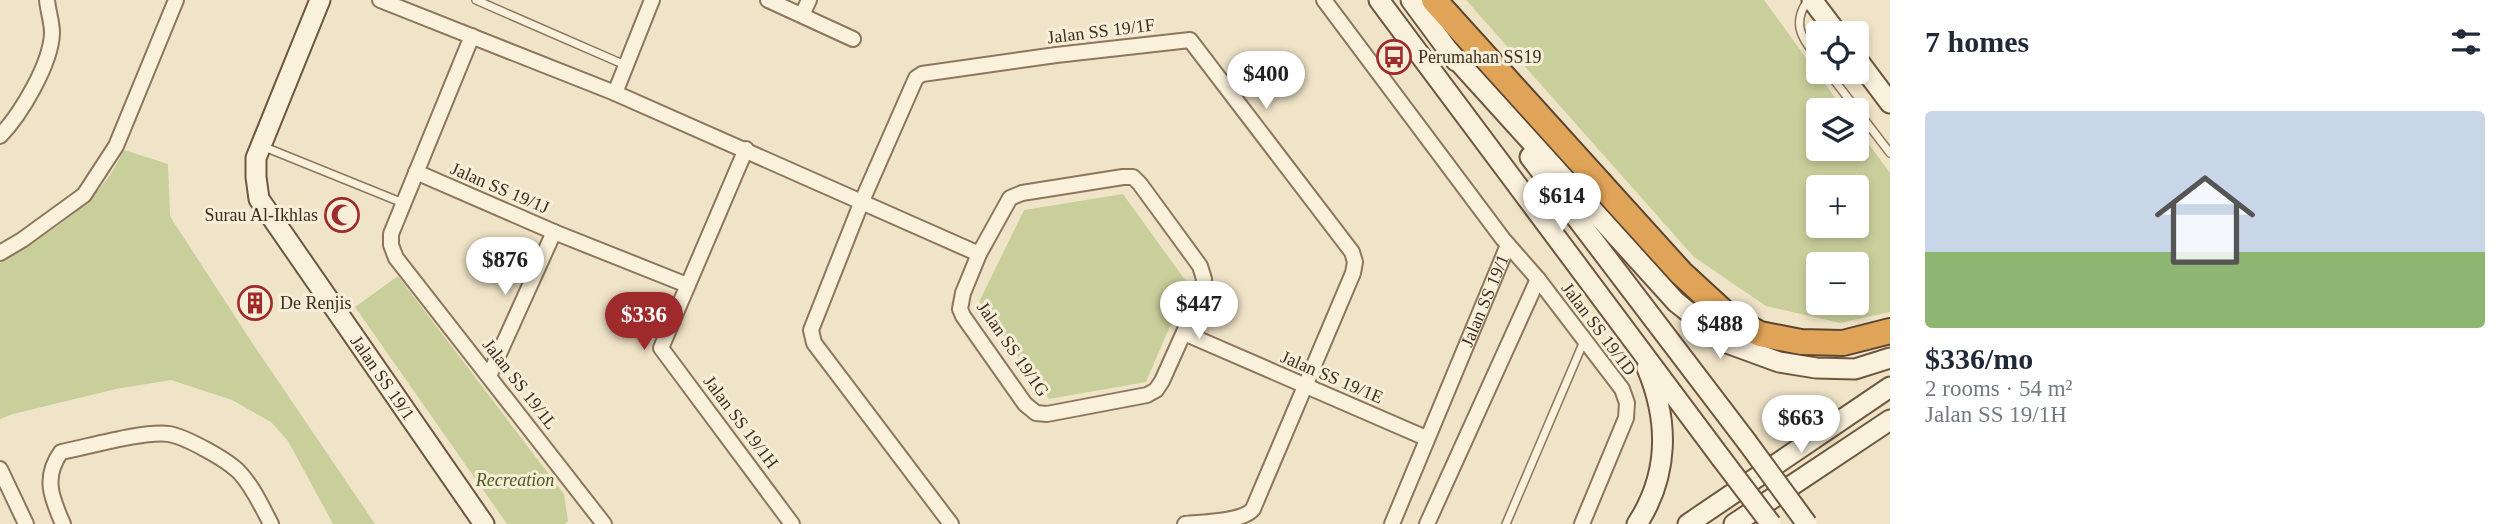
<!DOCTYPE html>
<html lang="en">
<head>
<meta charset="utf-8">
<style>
  body { margin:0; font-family:Georgia,serif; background:#f6f6f7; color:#1f2937; height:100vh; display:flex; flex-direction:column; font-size:26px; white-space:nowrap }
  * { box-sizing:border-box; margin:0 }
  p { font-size:23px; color:#747a83 }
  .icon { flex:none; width:38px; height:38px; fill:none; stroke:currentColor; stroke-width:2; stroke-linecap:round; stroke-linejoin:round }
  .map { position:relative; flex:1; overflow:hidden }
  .sheet { display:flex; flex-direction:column; background:#fff; width:630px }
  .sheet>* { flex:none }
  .buttons { position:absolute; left:1806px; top:21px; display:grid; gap:14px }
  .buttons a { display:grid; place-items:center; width:63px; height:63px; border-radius:7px; background:#fff; box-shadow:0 4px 10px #0003; font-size:35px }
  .price { position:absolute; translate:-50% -60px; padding:0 16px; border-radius:24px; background:#fff; color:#222; font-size:23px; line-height:46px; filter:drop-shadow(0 2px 4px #0008) }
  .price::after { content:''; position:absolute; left:50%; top:42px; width:21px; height:16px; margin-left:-10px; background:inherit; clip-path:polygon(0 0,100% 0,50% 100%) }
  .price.current { background:#9e2a2b; color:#fff }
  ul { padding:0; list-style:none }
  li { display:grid; align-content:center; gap:14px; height:371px; padding:0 35px }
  li span { display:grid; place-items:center; height:217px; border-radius:7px; color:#555 }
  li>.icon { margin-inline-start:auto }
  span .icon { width:126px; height:126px; fill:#fffc; stroke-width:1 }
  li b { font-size:30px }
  h2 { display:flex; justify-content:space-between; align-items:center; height:84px; padding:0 35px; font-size:30px }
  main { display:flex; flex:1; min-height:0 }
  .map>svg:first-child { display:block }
  .green { fill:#c9cf9b; fill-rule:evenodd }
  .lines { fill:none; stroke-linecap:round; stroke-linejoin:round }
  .lane-casing { stroke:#8d765c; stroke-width:10 }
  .street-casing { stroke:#8d765c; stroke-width:18 }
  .secondary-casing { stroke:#6f573f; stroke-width:23 }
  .highway-casing { stroke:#5b4430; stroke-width:28 }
  .lane { stroke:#faf1dc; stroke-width:7 }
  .street { stroke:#faf1dc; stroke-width:14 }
  .secondary { stroke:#faf1dc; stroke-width:19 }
  .highway { stroke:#e0a458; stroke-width:24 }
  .secondary-bridge-casing { stroke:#6f573f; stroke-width:23; stroke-linecap:butt }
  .secondary-bridge { stroke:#faf1dc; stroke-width:19 }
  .labels { text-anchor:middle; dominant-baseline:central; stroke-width:6; stroke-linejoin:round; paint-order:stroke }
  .street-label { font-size:18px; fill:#3d2e20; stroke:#f7eed8 }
  .poi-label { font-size:18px; fill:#3d2e20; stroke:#f7eed8; text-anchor:start }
  .park-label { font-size:18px; font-style:italic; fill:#4d5a26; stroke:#f7eed8 }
</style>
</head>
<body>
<main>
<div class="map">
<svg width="1890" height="524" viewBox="0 0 1890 524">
  <rect width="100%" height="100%" fill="#f0e4c8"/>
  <g class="green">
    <path d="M1466,0H1764L1844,110H1818V149H1857V128L1890,173V312L1840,323L1766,306L1694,257ZM1857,187V226H1818V187ZM1857,264V303H1818V264Z"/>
    <path d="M124,150L168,164L170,216L173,221L251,341L375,524H333L288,441L271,422L232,400L171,380L116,389L13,414L0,419V263C37,239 82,215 107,179C114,170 119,159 124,150Z"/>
    <path d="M1123,194L1188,284L1146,382L1049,399L979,302L1024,210Z"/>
    <path d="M398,276L564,494L568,521L565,524H507L355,307Z"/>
  </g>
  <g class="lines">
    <g class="lane-casing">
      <g id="lane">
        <path d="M476,0L625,65"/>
        <path d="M1808,0C1791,24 1802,38 1818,59"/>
        <path d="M1828,72L1890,153"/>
        <path d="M262,146L403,203"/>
        <path d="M1506,524L1584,341"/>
      </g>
    </g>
    <g class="street-casing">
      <g id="street">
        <path d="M380,0L615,93L979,254"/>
        <path d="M768,0L853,39"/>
        <path d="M1324,0L1503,239L1538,279L1622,389L1627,403L1626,418L1582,524"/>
        <path d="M802,15L809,0"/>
        <path d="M472,36L391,234V245L396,258L604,524"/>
        <path d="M615,93L652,0"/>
        <path d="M0,136C21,114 51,64 52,33C52,22 48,11 47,0"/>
        <path d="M746,149L661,348L792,524"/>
        <path d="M416,172L554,232L687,285"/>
        <path d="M1123,177H1133L1140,184L1200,266L1204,279L1202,292L1162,381L1156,390L1147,395L1047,414L1036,413L1025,404L963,316L960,309L963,293L979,254L1010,198L1022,193Z"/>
        <path d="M0,253L22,240L84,195L116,146L176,0"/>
        <path d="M1184,333L1426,438"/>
        <path d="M489,376L554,232"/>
        <path d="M0,469L26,524"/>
        <path d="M63,524C51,497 43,477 61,452C87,447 146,430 169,434C186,437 228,460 240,473C253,487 262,507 271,524"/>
        <path d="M951,524L814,343L811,330L862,201L916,78L922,74L1056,55L1190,40L1352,252L1355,262L1353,273L1253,509C1243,522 1202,522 1185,524"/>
        <path id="s1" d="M1392,524L1508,245"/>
        <path d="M1427,524L1538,279"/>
      </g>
    </g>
    <g class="secondary-casing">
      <g id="secondary">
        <path id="s2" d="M320,0L256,158V177L259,199L484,524"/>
        <path d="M1379,0L1721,458"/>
        <path d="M1411,0L1456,61"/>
        <path d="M1812,0L1837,33"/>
        <path d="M1448,50L1676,302L1727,343L1779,362L1816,368L1855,369L1890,358"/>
        <path d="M1857,59L1890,103"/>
        <path d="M1530,157L1747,442"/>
        <path d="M1637,524C1669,475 1669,421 1647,368"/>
        <path d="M1688,524L1890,387"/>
        <path d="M1734,524L1890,420"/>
      </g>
    </g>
    <g class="highway-casing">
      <path id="highway" d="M1434,0L1681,273L1730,318L1760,334L1801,342L1843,343L1890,331"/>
    </g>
    <use href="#lane" class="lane"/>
    <use href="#street" class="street"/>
    <use href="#secondary" class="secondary"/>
    <use href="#highway" class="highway"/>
    <g class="secondary-bridge-casing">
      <g id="secondary-bridge">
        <path d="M1747,442L1807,524"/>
        <path d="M1721,458L1771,524"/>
      </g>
    </g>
    <use href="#secondary-bridge" class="secondary-bridge"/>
  </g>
  <defs>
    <g id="bus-ring" transform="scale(1.75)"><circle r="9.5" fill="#f7eed8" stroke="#9e2a2b" stroke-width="1.5"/><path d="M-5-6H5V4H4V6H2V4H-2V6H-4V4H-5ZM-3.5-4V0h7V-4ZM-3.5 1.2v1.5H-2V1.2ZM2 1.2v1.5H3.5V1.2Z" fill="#9e2a2b"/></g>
    <g id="mosque-ring" transform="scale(1.75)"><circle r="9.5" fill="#f7eed8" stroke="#9e2a2b" stroke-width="1.5"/><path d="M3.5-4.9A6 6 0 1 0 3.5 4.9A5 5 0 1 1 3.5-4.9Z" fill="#9e2a2b"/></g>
    <g id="building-ring" transform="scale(1.75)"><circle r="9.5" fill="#f7eed8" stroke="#9e2a2b" stroke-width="1.5"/><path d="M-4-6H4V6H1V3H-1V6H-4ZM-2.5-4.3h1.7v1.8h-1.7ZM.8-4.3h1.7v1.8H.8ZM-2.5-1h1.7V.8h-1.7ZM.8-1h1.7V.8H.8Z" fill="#9e2a2b"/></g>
  </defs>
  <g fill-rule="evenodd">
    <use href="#bus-ring" x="1394" y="57"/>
    <use href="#mosque-ring" x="342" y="215"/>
    <use href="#building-ring" x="255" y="303"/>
  </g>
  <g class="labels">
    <g class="street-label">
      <text transform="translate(1101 31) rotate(-7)">Jalan SS 19/1F</text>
      <text transform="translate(500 188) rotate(23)">Jalan SS 19/1J</text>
      <text stroke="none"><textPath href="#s1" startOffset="242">Jalan SS 19/1</textPath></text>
      <text transform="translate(1599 329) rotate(53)">Jalan SS 19/1D</text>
      <text transform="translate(1013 349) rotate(55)">Jalan SS 19/1G</text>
      <text transform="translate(1332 377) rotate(23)">Jalan SS 19/1E</text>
      <text stroke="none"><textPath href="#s2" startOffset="429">Jalan SS 19/1</textPath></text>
      <text transform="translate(520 384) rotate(52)">Jalan SS 19/1L</text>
      <text transform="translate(741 422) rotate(53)">Jalan SS 19/1H</text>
    </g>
    <g class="poi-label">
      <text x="1418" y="57">Perumahan SS19</text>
      <text x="318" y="215" text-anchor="end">Surau Al-Ikhlas</text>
      <text x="280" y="303">De Renjis</text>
    </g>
    <g class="park-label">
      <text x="515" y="480">Recreation</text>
    </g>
  </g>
</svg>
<div class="buttons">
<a><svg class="icon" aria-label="locate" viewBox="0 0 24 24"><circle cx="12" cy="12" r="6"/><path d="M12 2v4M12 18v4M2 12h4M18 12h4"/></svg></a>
<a><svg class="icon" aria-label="layers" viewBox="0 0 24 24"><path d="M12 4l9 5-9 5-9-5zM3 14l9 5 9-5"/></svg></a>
<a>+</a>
<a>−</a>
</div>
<b class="price" style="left:1266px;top:111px">$400</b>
<b class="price" style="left:1562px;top:233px">$614</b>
<b class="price" style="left:505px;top:297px">$876</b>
<b class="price" style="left:1199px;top:341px">$447</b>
<b class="price current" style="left:644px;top:352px">$336</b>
<b class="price" style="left:1720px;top:361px">$488</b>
<b class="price" style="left:1801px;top:455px">$663</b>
</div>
<section class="sheet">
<h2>7 homes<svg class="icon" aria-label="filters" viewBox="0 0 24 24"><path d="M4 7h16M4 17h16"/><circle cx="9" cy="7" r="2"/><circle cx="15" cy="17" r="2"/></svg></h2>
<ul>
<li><span style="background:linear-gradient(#c9d6e8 65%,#8fb573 0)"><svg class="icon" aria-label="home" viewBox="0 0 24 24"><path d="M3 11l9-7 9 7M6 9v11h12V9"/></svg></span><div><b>$336/mo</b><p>2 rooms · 54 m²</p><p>Jalan SS 19/1H</p></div></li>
</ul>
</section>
</main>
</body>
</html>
